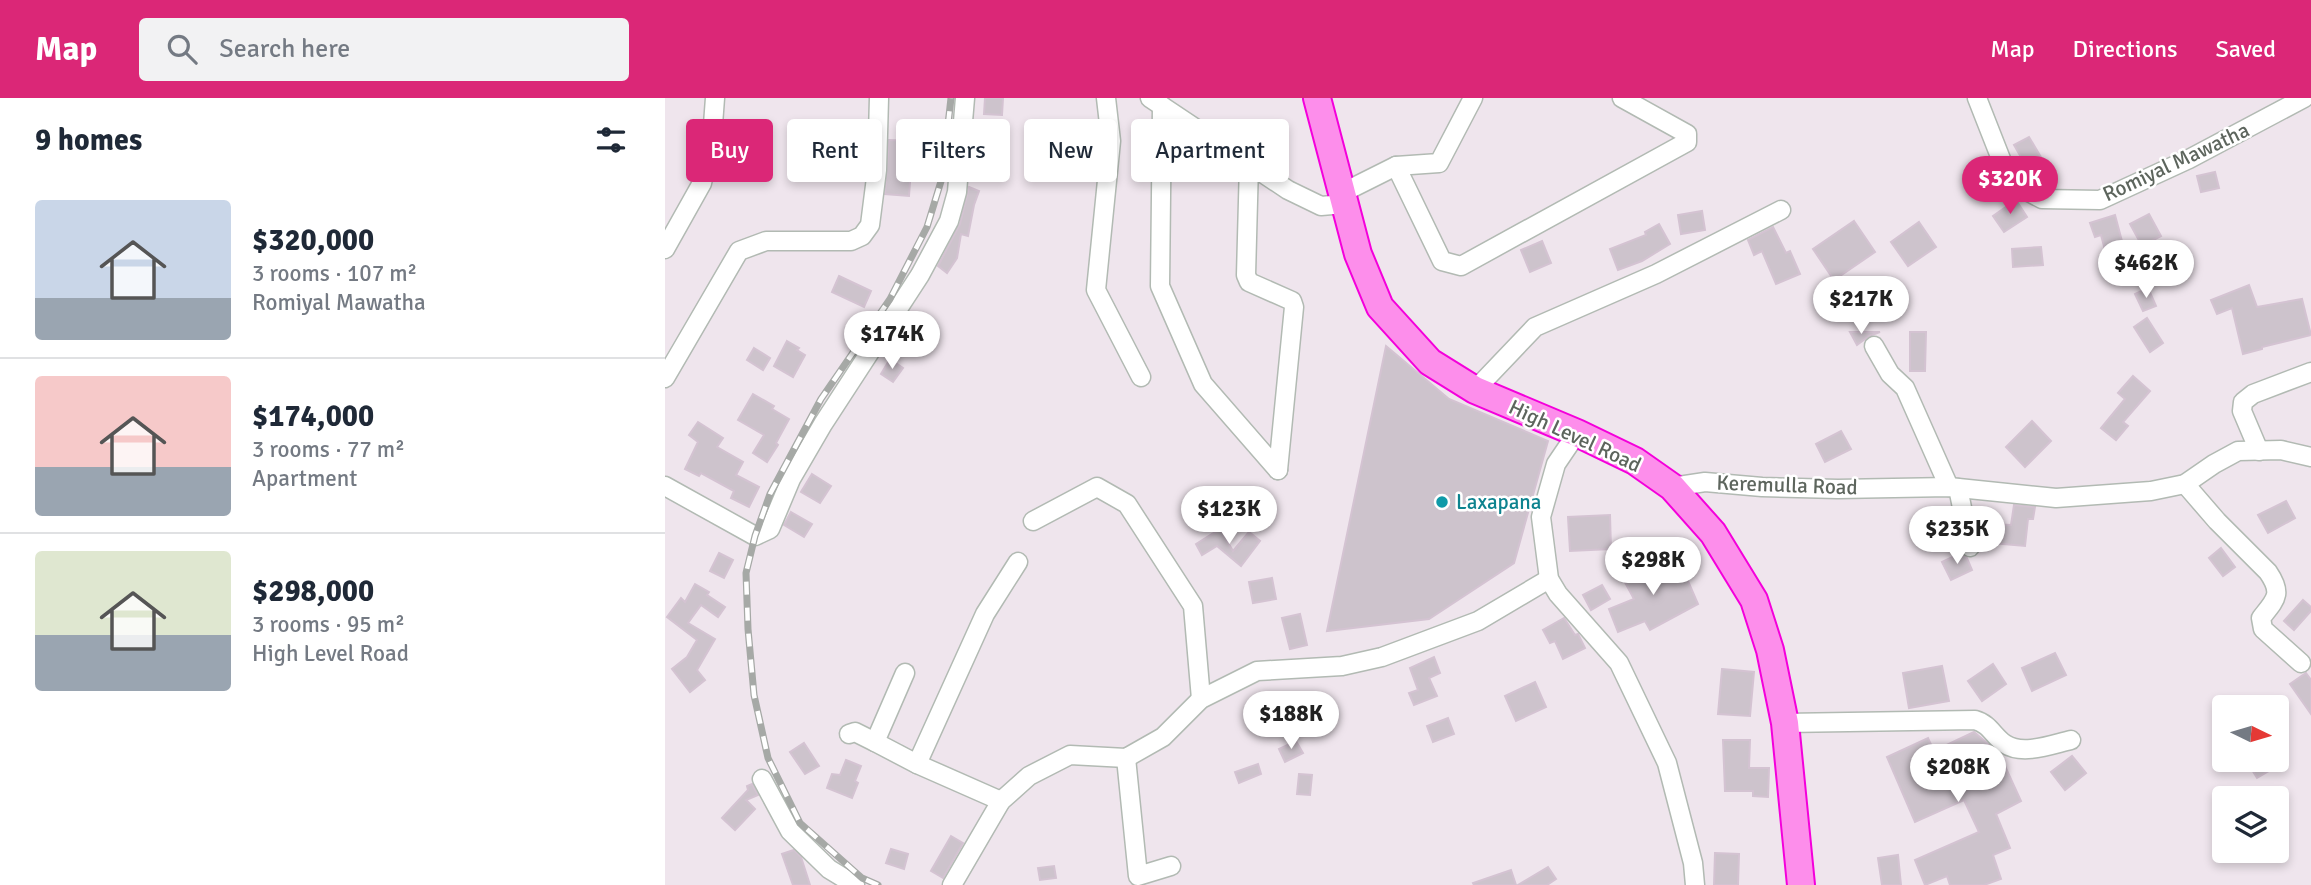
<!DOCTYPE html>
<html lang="en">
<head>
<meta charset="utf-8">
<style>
  body { margin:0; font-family:Signika,sans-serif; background:#f2f2f3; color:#1f2937; height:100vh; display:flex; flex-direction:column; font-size:26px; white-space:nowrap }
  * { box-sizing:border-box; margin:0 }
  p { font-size:23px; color:#747a83 }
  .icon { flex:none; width:38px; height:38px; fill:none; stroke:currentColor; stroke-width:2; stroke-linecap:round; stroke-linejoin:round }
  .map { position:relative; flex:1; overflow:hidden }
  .drawer { display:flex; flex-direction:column; background:#fff; width:665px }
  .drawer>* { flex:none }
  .hud { position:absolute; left:21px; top:21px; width:665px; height:63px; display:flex; gap:14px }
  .needle { width:46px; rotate:95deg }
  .buttons { position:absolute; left:1547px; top:597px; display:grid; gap:14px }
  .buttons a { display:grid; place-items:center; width:77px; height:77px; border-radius:7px; background:#fff; box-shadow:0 4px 10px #0003; font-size:35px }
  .price { position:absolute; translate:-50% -60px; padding:0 16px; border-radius:24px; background:#fff; color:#222; font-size:23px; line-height:46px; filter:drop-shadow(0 2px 4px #0008) }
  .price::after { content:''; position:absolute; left:50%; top:42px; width:21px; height:16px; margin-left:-10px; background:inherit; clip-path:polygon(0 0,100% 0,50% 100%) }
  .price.selected { background:#db2777; color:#fff }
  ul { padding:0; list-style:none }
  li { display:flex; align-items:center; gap:21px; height:175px; padding:0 35px }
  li+li { border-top:2px solid #e0e1e3 }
  li span { display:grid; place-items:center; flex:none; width:196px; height:140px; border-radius:7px; color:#555 }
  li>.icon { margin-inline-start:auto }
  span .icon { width:84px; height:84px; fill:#fffc; stroke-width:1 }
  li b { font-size:30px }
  h2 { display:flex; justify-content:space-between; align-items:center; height:84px; padding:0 35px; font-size:30px }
  .chip { padding:0 24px; border-radius:7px; background:#fff; box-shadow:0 4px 10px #0003; font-size:24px; line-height:63px }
  .chip.selected { background:#db2777; color:#fff }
  header { display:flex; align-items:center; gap:42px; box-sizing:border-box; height:98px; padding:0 35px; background:#db2777; color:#fff }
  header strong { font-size:33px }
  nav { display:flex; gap:38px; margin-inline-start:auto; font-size:24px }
  .search { width:490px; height:63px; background:#f2f2f3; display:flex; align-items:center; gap:18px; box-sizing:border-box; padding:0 24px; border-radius:7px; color:#747a83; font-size:26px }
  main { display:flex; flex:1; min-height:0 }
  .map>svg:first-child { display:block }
  .building { fill:#cdc3cc; stroke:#d4c3d2; stroke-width:2 }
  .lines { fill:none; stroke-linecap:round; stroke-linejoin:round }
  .minor-casing { stroke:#b2bab3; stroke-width:21 }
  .highway-casing { stroke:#f400db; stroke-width:30 }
  .minor { stroke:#fff; stroke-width:18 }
  .highway { stroke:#fd8eeb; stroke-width:26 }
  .rail-casing { stroke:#a6a9a6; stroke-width:7 }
  .rail { stroke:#fff; stroke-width:4.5; stroke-dasharray:13; stroke-linecap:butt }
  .culture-dot { fill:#0f9aa8; stroke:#fff; stroke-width:2.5 }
  .labels { text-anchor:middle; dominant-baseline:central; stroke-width:5; stroke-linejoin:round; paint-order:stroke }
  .street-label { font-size:21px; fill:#5d655d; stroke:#fff }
  .culture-label { font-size:21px; fill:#0d838f; stroke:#fff; text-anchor:start }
</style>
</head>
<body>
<header>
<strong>Map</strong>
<div class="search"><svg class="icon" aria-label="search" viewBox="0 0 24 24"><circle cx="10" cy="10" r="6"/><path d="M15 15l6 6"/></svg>Search here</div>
<nav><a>Map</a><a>Directions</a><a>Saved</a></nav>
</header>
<main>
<section class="drawer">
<h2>9 homes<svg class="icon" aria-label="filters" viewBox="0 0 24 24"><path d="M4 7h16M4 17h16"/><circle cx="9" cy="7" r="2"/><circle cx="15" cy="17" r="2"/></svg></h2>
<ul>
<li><span style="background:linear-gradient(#c9d6e8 70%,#9aa5b1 0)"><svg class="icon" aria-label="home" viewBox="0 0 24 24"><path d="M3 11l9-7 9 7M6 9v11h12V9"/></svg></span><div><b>$320,000</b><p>3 rooms · 107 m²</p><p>Romiyal Mawatha</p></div></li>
<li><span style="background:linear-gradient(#f6c9c9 65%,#9aa5b1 0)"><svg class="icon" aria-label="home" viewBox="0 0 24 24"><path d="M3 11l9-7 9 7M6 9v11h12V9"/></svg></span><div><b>$174,000</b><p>3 rooms · 77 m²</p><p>Apartment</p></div></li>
<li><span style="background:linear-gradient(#dfe7d0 60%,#9aa5b1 0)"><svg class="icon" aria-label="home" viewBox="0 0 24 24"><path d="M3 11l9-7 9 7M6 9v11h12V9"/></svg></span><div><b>$298,000</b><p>3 rooms · 95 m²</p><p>High Level Road</p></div></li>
</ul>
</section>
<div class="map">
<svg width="1646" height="787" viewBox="0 0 1646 787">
  <rect width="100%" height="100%" fill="#efe5ed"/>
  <g class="building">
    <path d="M320,0H338L337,17L319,16Z"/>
    <path d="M1364,39L1380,66L1365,75L1349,47Z"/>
    <path d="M324,40L340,42L338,80L317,79L318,60H323Z"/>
    <path d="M224,42L248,43L244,98L220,96Z"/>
    <path d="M1550,74L1554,90L1536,94L1532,78Z"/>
    <path d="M304,89L314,93L309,107L303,138L296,136L292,160L282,175L273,168L295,126Z"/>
    <path d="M1351,102L1362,119L1339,134L1328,118Z"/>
    <path d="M1037,113L1040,132L1016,136L1013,117Z"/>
    <path d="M1484,116L1496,138L1477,148L1465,126Z"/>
    <path d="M1450,117L1466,177L1448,182L1436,137L1430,139L1425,125Z"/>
    <path d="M1189,123L1210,154L1169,182L1148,151Z"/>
    <path d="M1254,124L1271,149L1243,168L1226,144Z"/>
    <path d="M994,126L1005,146L977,163L953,172L945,151L981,137L980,134Z"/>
    <path d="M1108,129L1121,155L1125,153L1135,176L1111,186L1097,153L1089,157L1083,142Z"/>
    <path d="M877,143L886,165L865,174L856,152Z"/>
    <path d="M1376,149L1378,167L1348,169L1347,151Z"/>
    <path d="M174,178L206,193L199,209L167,194Z"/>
    <path d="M1584,187L1592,209L1637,201L1646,237L1597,249V251L1578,256L1567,210L1552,216L1546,202Z"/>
    <path d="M1233,190L1239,214L1217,220L1211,196Z"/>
    <path d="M1483,190L1491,208L1478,213L1470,196Z"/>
    <path d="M1482,220L1498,245L1485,254L1469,229Z"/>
    <path d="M248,223L260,232L248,249L236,240Z"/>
    <path d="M1185,234H1215L1204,238L1192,247Z"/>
    <path d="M1245,234H1261L1260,273H1245Z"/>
    <path d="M122,243L134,250L132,252L140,257L128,279L109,268Z"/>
    <path d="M721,248L784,301L883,343L849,465L764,521L662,533Z"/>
    <path d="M89,250L105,260L98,272L82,262Z"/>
    <path d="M225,261L238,270L228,284L216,276Z"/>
    <path d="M1468,278L1485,293L1458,324L1463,328L1451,342L1436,330L1460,301L1453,295Z"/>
    <path d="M88,296L109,308L107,311L124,321L111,345L113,347L102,364L88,355L99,337L73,322Z"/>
    <path d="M1367,323L1386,343L1360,369L1341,349Z"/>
    <path d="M33,324L58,340L52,349L78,364L71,377L94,389L84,409L66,400L69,393L36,375L34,378L20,371L33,344L24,337Z"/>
    <path d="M1176,333L1186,351L1160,364L1151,346Z"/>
    <path d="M147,376L166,388L155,405L136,394Z"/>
    <path d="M1621,403L1630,420L1603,435L1593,417Z"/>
    <path d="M1349,407L1370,409L1368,421H1363L1360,448L1327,445L1329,426L1346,427Z"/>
    <path d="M126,414L147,426L139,439L119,427Z"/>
    <path d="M945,417L946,451L905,453L903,419Z"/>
    <path d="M555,431L568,453L584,434L595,443L576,468L552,448L537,457L531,446Z"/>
    <path d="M1556,450L1570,469L1558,478L1544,460Z"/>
    <path d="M54,455L68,462L59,480L45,473Z"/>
    <path d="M1296,455L1302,460L1307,472L1286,482L1277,464Z"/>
    <path d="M991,459L1000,477L1017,469L1033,506L985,532L980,523L953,534L944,511L969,501L956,477Z"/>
    <path d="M607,480L611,501L588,505L584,484Z"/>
    <path d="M30,486L44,494L42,497L60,509L53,519L36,507L23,525L50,541L32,572L40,582L25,594L7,571L22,559L32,542L2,519L16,500L20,504Z"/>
    <path d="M937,487L945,501L926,512L918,497Z"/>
    <path d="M1638,502L1646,509V513L1629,532L1619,523Z"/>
    <path d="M635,516L642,547L625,551L617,520Z"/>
    <path d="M899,520L910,537L913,536L920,550L898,561L890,543L885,545L878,532Z"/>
    <path d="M1390,555L1401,577L1367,593L1357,570Z"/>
    <path d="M769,559L775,575L764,580L772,598L749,607L744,595L753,592L745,570Z"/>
    <path d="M1328,566L1341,586L1317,603L1303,583Z"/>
    <path d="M1277,568L1284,603L1244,610L1238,575Z"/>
    <path d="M1057,571L1089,574L1085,618L1053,616Z"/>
    <path d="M1641,575L1646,582V616L1625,586Z"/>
    <path d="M870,584L881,609L851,623L840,598Z"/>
    <path d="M635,605L643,623L622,632L615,613Z"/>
    <path d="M783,620L789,636L768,644L762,628Z"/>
    <path d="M1309,634L1334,655L1356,703L1331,716L1345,750L1328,757L1336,781L1319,787H1285L1282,778L1260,787L1250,762L1314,734L1299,702L1250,724L1222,659L1263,640L1269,653Z"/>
    <path d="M1058,642H1085L1084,670H1104L1103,699L1088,698V693H1060Z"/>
    <path d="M631,643L638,655L620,664L614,651Z"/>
    <path d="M139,645L154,668L140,676L125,654Z"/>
    <path d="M1407,658L1421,675L1400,692L1386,674Z"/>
    <path d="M181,662L196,668L190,683L193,685L187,700L162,690L167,676L175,677Z"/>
    <path d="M1581,662H1604L1609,670L1592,680Z"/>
    <path d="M593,666L596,676L574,685L570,674Z"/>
    <path d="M634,676L647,677L645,697L632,696Z"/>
    <path d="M87,686L93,697L81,702L90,711L70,732L57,720L83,692L82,688Z"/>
    <path d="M286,738L298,745L278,780L266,773Z"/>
    <path d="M226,751L243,756L239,771L221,765Z"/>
    <path d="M129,752L136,759L145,787H128L117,756Z"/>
    <path d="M1050,755L1074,756L1073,787H1049Z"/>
    <path d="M1233,757L1236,787H1217L1213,760Z"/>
    <path d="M389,768L391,780L375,782L373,770Z"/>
    <path d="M883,769L891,781L882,787H853Z"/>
    <path d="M846,772L851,787H809L808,785Z"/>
  </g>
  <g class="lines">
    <g class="minor-casing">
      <g id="minor">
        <path d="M441,0L446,43L431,192L476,279"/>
        <path d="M485,0L623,92L656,108L679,106"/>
        <path d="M1312,0L1345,84L1377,101L1435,102L1524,61L1639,0"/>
        <path d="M497,8L495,188L538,286L613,372"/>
        <path d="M584,66L581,177L584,184L627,203L629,209L613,372"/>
        <path d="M731,68L777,163L796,168L1022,44V36L957,0"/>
        <path d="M677,95L731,68L774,65L808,0"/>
        <path d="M0,151L37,85L47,40L50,0"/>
        <path d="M1209,248L1225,276L1240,290L1284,389"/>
        <path d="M0,280L74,153L101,143H186L197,138L205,127L212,72L214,0"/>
        <path d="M810,292L870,229L991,176L1116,112"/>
        <path d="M912,335L891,366L876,419L884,481L893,496L954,565L1002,665L1028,765L1030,787"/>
        <path d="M1594,353L1577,313L1578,304L1588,296L1646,274"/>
        <path d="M1520,386L1552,423L1603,474C1618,496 1611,501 1596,520L1598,531L1636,565"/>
        <path d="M0,388L90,438L105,431L126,381L158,326L255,177L284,123L292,94L300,0"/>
        <path d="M1007,389L1040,384L1097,389L1173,391L1284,389L1391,400L1486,393L1520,386L1549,366L1573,353L1616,352L1646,359"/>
        <path d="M1293,390L1305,449"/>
        <path d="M368,423L432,389L462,406L528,508L536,601"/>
        <path d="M240,575L210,644L252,666"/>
        <path d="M1120,625L1310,622C1325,626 1328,638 1340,646C1358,658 1388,646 1406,642"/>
        <path d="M184,636L190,634L210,644"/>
        <path d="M461,660L473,778L506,768"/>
        <path d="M97,681L125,733L164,771L190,787"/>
        <path d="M336,703L252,666L320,516L353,464"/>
        <path d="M287,787L336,703L364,678L405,657L461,660L498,639L536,601L592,573L677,568L717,559L813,523L884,481"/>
      </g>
    </g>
    <g class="highway-casing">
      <path id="highway" d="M652,0L693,156L715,209L765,264L810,292L912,335L970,363L1007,389L1048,435L1089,502L1105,552L1120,625L1136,787"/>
    </g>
    <use href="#minor" class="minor"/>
    <use href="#highway" class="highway"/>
    <g class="rail-casing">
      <path id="rail" d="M213,787L197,780L135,725L103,660L89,597L83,531L81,475L90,438L105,396L156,301L225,201L262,129L277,80L286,0"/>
    </g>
    <use href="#rail" class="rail"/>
  </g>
  <circle class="culture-dot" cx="777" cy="404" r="7"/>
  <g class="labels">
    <g class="street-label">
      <text transform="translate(1511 64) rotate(-25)">Romiyal Mawatha</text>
      <text transform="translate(910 338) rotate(25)">High Level Road</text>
      <text transform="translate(1122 387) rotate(2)">Keremulla Road</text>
    </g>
    <g class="culture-label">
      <text x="791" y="404">Laxapana</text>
    </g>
  </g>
</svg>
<div class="buttons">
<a><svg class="needle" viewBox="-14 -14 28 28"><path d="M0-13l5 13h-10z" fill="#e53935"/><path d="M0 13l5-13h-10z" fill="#747a83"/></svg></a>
<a><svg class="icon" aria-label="layers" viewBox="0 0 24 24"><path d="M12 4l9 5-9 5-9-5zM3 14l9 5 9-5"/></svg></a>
</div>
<b class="price selected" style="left:1345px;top:118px">$320K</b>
<b class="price" style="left:1481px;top:202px">$462K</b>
<b class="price" style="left:1196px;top:238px">$217K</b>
<b class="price" style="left:227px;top:273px">$174K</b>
<b class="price" style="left:564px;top:448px">$123K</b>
<b class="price" style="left:1292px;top:468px">$235K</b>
<b class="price" style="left:988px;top:499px">$298K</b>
<b class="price" style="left:626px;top:653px">$188K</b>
<b class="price" style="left:1293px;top:706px">$208K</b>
<div class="hud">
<a class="chip selected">Buy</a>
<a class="chip">Rent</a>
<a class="chip">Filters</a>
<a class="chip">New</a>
<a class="chip">Apartment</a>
</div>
</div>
</main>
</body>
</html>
